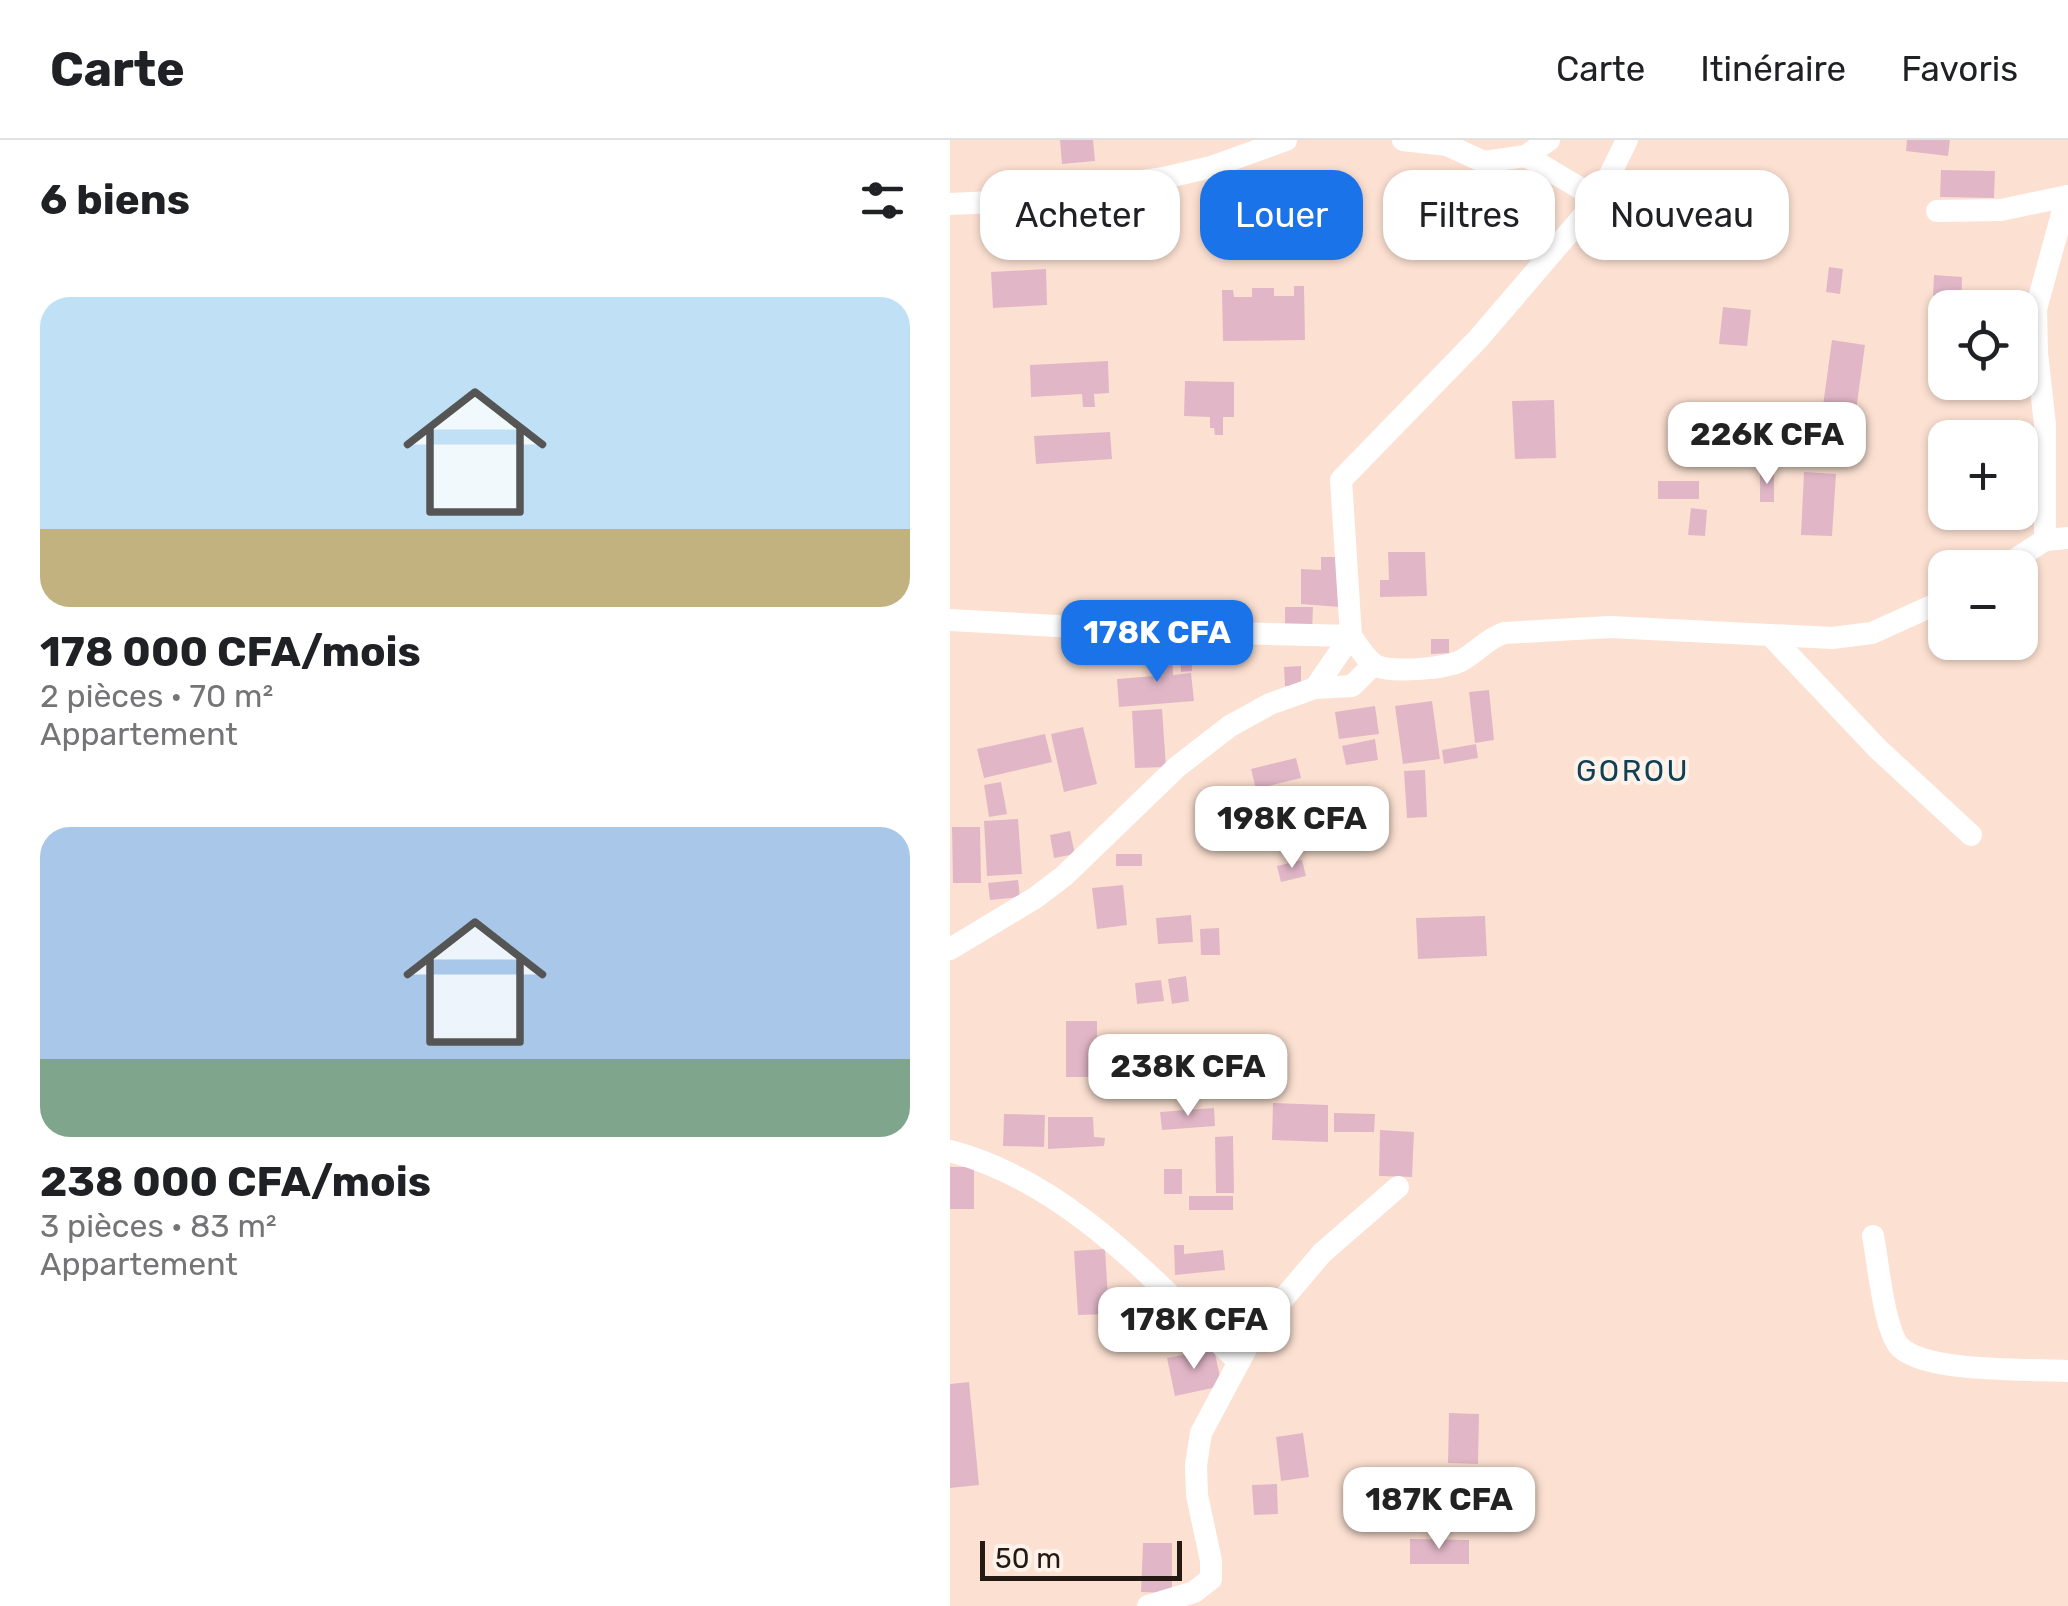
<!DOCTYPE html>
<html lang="fr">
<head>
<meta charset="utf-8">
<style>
  body { margin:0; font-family:Rubik,sans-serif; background:#f2f2f2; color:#202124; height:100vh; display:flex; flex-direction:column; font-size:38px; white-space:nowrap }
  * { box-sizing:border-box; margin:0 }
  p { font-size:32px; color:#757577 }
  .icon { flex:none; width:55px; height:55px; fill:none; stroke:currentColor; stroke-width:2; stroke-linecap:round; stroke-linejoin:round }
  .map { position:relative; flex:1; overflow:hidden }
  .side { display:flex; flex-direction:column; background:#fff; width:950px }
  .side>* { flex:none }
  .guide { position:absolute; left:30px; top:30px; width:938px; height:90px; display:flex; gap:20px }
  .fabs { position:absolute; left:978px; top:150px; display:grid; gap:20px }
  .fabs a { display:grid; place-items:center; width:110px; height:110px; border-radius:20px; background:#fff; box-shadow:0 2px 8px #0004; font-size:50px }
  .scale { position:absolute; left:30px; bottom:25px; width:202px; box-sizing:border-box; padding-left:10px; border:5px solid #251913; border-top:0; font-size:28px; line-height:35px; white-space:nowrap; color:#251913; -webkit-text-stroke:8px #fff2ea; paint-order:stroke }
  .price { position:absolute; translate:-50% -85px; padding:0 22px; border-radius:20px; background:#fff; color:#222; font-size:32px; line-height:65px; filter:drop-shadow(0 2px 5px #0008) }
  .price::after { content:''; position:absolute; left:50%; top:60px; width:30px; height:22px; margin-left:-15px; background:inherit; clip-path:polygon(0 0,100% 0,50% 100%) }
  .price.current { background:#1a73e8; color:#fff }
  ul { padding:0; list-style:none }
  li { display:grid; align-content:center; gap:20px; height:530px; padding:0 40px }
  li span { display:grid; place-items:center; height:310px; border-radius:30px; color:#555 }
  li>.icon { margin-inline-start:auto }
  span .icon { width:180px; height:180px; fill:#fffc; stroke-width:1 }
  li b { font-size:42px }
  h2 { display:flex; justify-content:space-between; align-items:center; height:120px; padding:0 40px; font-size:42px }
  .chip { padding:0 35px; border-radius:30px; background:#fff; box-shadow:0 2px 8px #0004; font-size:35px; line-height:90px }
  .chip.current { background:#1a73e8; color:#fff }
  header { display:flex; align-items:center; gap:60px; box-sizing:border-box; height:140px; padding:0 50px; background:#fff; border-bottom:2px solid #e0e0e0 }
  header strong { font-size:48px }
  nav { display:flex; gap:55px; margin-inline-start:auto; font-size:35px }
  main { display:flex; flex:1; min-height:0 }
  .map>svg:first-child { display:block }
  .building { fill:#e1b7c7 }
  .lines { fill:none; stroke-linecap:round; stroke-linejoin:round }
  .minor { stroke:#fff; stroke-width:22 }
  .labels { text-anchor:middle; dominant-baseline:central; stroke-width:8; stroke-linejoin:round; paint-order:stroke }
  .neighbourhood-label { font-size:30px; letter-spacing:2.5px; fill:#104054; stroke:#fff2ea }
</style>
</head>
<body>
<header>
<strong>Carte</strong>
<nav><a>Carte</a><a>Itinéraire</a><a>Favoris</a></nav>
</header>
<main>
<section class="side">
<h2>6 biens<svg class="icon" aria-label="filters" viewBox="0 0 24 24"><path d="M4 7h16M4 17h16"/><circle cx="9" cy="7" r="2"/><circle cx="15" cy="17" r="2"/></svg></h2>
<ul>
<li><span style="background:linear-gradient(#bfe0f5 75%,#c2b280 0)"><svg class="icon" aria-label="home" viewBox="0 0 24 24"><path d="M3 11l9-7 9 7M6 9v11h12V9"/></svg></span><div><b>178 000 CFA/mois</b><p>2 pièces · 70 m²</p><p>Appartement</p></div></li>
<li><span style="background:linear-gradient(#a9c7e8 75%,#7fa58c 0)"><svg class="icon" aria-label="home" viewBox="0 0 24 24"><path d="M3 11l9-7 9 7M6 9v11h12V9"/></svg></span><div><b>238 000 CFA/mois</b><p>3 pièces · 83 m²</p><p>Appartement</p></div></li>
</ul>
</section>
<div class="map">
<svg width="1118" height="1466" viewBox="0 0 1118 1466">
  <rect width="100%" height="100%" fill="#fce1d2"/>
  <g class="building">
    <path d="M110,0H143L145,21L112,24Z"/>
    <path d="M957,0H1000L998,16L956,11Z"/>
    <path d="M991,30L1045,31L1044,58L990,57Z"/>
    <path d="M879,127L893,129L890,154L876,152Z"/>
    <path d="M96,129L97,165L43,168L41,132Z"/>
    <path d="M984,135L1012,137L1011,168H995V180H982Z"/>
    <path d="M344,146H354L355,200L273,201L272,150H283L284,157H302V148H324V156H344Z"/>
    <path d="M773,167L801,170L797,206L769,204Z"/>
    <path d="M882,200L915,205L906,271L873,266Z"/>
    <path d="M158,221L159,253L144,254L145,267H133L132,254L81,257L80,225Z"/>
    <path d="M235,241L284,242V277H273V295H265L264,288H260V277L234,276Z"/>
    <path d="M604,260L606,318L565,319L562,261Z"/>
    <path d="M160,292L162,319L86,324L84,296Z"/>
    <rect x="810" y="331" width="14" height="31"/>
    <path d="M854,332L886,334L882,396L851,395Z"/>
    <rect x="708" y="341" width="41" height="18"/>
    <path d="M741,368L757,370L755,396L738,395Z"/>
    <path d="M438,412H475L477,456L430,457V440H439Z"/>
    <path d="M371,417H390V467L351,464V429L371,430Z"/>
    <path d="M335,467H363L362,491L335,490Z"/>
    <path d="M481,499H499V513L481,514Z"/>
    <path d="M230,504H241L242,531L231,532Z"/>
    <path d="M222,511L223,535L241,533L244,561L169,567L167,539L217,535H204L203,512Z"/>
    <path d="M351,526V546H335L334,527Z"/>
    <path d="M539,550L544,600L525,603L519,552Z"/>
    <path d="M482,561L490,619L453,624L445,566Z"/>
    <path d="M425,566L429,594L389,599L385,572Z"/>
    <path d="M212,569L216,627L185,628L182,571Z"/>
    <path d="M133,587L147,644L114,652L101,594Z"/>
    <path d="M95,594L102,622L34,638L27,609Z"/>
    <path d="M425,599L428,620L396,625L392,606Z"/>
    <path d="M526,604L528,618L494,624L492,610Z"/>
    <path d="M346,618L351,638L306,649L301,629Z"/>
    <path d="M475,630L477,677L457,678L454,631Z"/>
    <path d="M51,642L57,674L39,677L34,645Z"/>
    <path d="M68,679L72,734L37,736L34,681Z"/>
    <path d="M2,687H30L31,743H3Z"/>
    <path d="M120,691L125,714L104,718L100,695Z"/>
    <rect x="166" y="714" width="26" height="12"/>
    <path d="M352,720L356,736L331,742L327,726Z"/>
    <path d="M68,740L70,757L40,760L38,743Z"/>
    <path d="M173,745L177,785L147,789L142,748Z"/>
    <path d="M241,775L243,802L208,804L206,778Z"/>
    <path d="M535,776L537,816L468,819L466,778Z"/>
    <path d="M269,788L270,815H251L250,789Z"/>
    <path d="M236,836L239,861L222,864L218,839Z"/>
    <path d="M211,840L214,861L187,864L185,843Z"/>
    <rect x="116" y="881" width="31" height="56"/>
    <path d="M323,963L378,965V1002L322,1000Z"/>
    <path d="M264,968L265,986L212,990L210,972Z"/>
    <path d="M384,973L425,974L424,992H384Z"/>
    <path d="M54,974L95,975L94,1007L53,1006Z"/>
    <path d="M98,977H143L144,997L155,998L154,1006L98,1009Z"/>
    <path d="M430,990L464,992L462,1037L429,1036Z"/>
    <path d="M283,996L284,1053H266L265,997Z"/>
    <rect x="0" y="1027" width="24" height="42"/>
    <rect x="214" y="1029" width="18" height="25"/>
    <rect x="239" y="1056" width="44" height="14"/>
    <path d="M224,1105H234V1114L273,1110L275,1130L225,1135Z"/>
    <path d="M155,1109L159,1174L128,1175L124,1111Z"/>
    <path d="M264,1209L272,1246L225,1256L217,1218Z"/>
    <path d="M19,1242L29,1345L0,1348V1244Z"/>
    <path d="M499,1273L529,1274L528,1324L498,1323Z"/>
    <path d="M353,1293L359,1337L331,1341L326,1297Z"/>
    <path d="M500,1329V1340L453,1344V1332Z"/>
    <path d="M503,1333L522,1334L521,1365H502Z"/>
    <path d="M327,1344L328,1374L304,1375L302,1345Z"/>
    <path d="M460,1399L519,1400V1424H460Z"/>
    <path d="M193,1403H222V1453L191,1452Z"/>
  </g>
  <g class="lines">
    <g class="minor">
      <path d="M453,0L497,5L534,22L576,16L599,0"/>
      <path d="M576,16L648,59"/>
      <path d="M0,64L42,62L214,38L261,27L336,0"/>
      <path d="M987,71L1051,70L1118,56"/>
      <path d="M1095,400V285L1087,213L1086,169L1117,56"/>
      <path d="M1052,428L1095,400L1118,398"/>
      <path d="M0,480L196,491L401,496L391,340L528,199L648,59L677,0"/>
      <path d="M820,495L928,609L1021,695"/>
      <path d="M365,548L401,496C408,506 417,521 427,526C442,533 500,529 514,519C529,510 537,499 554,493L660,487L882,498L922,493L995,460"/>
      <path d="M0,809L85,758L114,736L227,627L280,586L320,564L365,548L402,546L423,525"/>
      <path d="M0,1011C118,1042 204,1141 289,1222"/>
      <path d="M923,1096C928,1120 934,1193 951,1208C979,1233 1080,1229 1118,1231"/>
      <path d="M198,1466L244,1452L261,1439V1421L247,1355L246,1325L251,1293L305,1192L372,1113L448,1047"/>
    </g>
  </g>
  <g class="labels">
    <g class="neighbourhood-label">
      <text x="683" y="631">GOROU</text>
    </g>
  </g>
</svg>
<div class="fabs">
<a><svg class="icon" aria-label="locate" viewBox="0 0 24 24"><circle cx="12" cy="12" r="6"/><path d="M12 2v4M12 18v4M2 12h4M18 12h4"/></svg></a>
<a>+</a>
<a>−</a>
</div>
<div class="scale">50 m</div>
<b class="price" style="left:817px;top:347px">226K CFA</b>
<b class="price current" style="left:207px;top:545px">178K CFA</b>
<b class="price" style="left:342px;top:731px">198K CFA</b>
<b class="price" style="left:238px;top:979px">238K CFA</b>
<b class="price" style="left:244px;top:1232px">178K CFA</b>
<b class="price" style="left:489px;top:1412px">187K CFA</b>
<div class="guide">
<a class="chip">Acheter</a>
<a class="chip current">Louer</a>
<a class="chip">Filtres</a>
<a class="chip">Nouveau</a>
</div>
</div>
</main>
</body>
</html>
